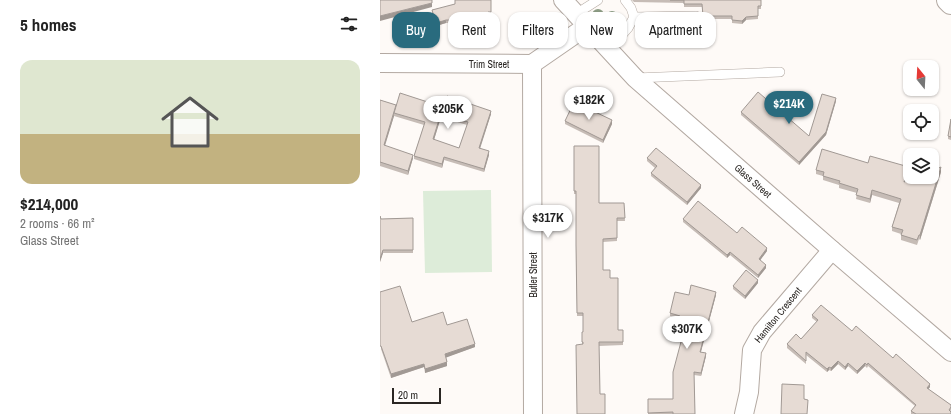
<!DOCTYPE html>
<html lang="en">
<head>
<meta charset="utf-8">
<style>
  body { margin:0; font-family:"Archivo Narrow",sans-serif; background:#f2f2f2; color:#222; height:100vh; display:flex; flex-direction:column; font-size:15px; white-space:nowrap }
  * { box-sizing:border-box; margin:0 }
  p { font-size:13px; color:#767676 }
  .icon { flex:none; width:22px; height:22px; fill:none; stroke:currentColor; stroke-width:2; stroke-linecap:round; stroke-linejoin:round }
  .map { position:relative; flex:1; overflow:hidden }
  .panel { display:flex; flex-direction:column; background:#fff; width:380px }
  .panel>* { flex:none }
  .hud { position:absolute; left:12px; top:12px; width:380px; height:36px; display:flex; gap:8px }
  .needle { width:26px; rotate:342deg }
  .controls { position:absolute; left:523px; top:60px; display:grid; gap:8px }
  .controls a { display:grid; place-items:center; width:36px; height:36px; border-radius:8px; background:#fff; box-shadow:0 1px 3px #0004; font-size:20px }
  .scale { position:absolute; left:12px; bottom:10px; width:49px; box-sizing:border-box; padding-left:4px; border:2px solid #2a2623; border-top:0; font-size:11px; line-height:14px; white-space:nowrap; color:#2a2623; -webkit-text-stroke:3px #fff; paint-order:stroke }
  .price { position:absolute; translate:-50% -34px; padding:0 9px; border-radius:14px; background:#fff; color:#222; font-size:13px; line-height:26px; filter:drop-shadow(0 1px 2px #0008) }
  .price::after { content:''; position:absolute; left:50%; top:24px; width:12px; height:9px; margin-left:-6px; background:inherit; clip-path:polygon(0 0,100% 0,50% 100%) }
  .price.on { background:#296b7e; color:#fff }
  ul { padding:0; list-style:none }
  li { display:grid; align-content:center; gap:8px; height:212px; padding:0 20px }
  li+li { border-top:1px solid #e0e0e0 }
  li span { display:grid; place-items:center; height:124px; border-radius:12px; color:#555 }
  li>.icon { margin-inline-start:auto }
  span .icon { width:72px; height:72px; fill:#fffc; stroke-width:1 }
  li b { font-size:17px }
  h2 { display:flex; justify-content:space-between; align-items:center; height:48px; padding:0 20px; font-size:17px }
  .chip { padding:0 14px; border-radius:12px; background:#fff; box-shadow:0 1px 3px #0004; font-size:14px; line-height:36px }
  .chip.on { background:#296b7e; color:#fff }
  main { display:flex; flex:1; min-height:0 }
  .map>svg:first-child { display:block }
  .pitch { fill:#ddecd9 }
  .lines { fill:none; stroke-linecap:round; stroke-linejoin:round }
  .lane-casing { stroke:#b3a9a2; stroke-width:10 }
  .street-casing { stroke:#b3a9a2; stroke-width:20 }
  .secondary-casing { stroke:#b3a9a2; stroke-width:24 }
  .lane { stroke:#fff; stroke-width:9 }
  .street { stroke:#fff; stroke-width:18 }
  .secondary { stroke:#fff; stroke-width:22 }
  .tree { fill:#8d9d85 }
  .wall { fill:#c6bcb6; fill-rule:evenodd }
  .shaded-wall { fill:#a19994 }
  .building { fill:#e6dbd4; stroke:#a19994 }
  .labels { text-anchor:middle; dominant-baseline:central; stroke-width:3.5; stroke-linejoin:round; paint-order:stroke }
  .street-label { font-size:10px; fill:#2a2623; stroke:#fff }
</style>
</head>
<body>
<main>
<section class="panel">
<h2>5 homes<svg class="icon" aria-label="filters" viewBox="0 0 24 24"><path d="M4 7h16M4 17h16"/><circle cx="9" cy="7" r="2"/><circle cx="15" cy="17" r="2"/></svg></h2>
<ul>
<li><span style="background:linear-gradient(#dfe7d0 60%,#c2b280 0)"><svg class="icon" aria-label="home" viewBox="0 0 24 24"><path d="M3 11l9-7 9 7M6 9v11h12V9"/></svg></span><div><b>$214,000</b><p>2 rooms · 66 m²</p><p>Glass Street</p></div></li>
</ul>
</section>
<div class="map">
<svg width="571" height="414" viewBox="0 0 571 414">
  <rect width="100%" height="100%" fill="#fefaf7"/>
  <path class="pitch" d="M111,190L112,272L45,273L43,191Z"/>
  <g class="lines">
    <g class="lane-casing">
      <g id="lane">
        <path d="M196,14L218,0"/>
        <path d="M254,17L316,16"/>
        <path d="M229,50L248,28L254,17L251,8L245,0"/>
        <path d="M256,78L400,72"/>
      </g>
    </g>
    <g class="street-casing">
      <g id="street">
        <path d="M183,0L255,78L452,250L571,352"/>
        <path d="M0,63L152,64L207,26"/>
        <path d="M152,64L153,414"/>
        <path d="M364,414L369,392L372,350L382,332L452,250"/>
      </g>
    </g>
    <g class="secondary-casing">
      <path id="secondary" d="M568,0L571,3"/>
    </g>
    <use href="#lane" class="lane"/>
    <use href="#street" class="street"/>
    <use href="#secondary" class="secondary"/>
  </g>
  <g class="tree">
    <circle cx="218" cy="15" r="6"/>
    <circle cx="232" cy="17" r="6"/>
  </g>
  <g class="wall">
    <path d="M111,0V15H108V24L66,23L56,26L52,13V10Z"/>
    <path d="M252,0H381V9H378V19L366,20L362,24L352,23V19H323L322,7H304V3L254,2Z"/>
    <path d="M0,100L16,105L63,107L111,114L100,149L109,155L104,172L64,160L62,168L34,159V156L44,125L14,116L5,146L33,158L28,175L0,166ZM61,117L87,125L79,148L54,140Z"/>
    <path d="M456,101L446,135L419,165L361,115V112L429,136Z"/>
    <path d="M571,119V140L568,139V136Z"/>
    <path d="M185,121L232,124L223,143L185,124Z"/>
    <path d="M194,146L219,203H244L245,221H237V241L223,242V270L230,278L238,330H243V345L219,346L220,394L225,414L202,344V332H203V316H197L196,249V194H194Z"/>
    <path d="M267,158L321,188L307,205L271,176V173L275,168L267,161Z"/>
    <path d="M488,163L529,172L526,182L561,172L540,240L539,239L537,245L521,240V234L512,231V227L519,203L492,195L490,203L476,199L477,193L459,188V185L443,180V176L436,174V170Z"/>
    <path d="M0,216L1,219L33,218V253H3L0,262Z"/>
    <path d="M303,219L357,233L387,251L380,260L386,268L378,278L350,255L347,258L303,222Z"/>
    <path d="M378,283L365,299L353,289V286Z"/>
    <path d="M0,292L32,322L67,325L95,347L66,357L67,366L45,373L44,367L11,378L1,349Z"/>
    <path d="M309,295H336L321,352L326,356L321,376L314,375L315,414H268V399H293L301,341L295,339V336L300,319L290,316V313Z"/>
    <path d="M432,315L472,331L513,358L550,387L548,389L571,405V410L570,412L571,414H531V411L535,406L488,366L487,368L485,366L477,374L468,366L465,370L458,364L451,371L449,370L447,372L426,355V364L407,348V344L421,339L437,322L432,318Z"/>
  </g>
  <g class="shaded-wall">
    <path d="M52,3V7L0,21V16Z"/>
    <path d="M366,17V20L362,24V21Z"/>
    <path d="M66,20V23L56,26V23Z"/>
    <path d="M456,98V101L446,135L419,165V162Z"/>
    <path d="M63,107L61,114V117L53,143V139Z"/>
    <path d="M111,111V114L99,151V148Z"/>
    <path d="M14,113V116L4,148V145Z"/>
    <path d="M232,120V124L223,143V140Z"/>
    <path d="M109,151V155L104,172V169Z"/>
    <path d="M33,155V158L28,175V171Z"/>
    <path d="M64,157V160L62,168V164Z"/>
    <path d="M529,167V172L524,187V182Z"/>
    <path d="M561,167V172L540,240V235Z"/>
    <path d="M321,185V188L307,205V202Z"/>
    <path d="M492,190V195L490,203V199Z"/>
    <path d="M387,248V251L379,262V259Z"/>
    <path d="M3,250V253L0,262V259Z"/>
    <path d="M350,252V255L347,258V255Z"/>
    <path d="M386,265V268L378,278V275Z"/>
    <path d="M378,280V283L365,299V296Z"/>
    <path d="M336,292V295L320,355V352Z"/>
    <path d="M95,344V347L65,358V354Z"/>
    <path d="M326,353V356L321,376V373Z"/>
    <path d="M458,361V364L451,371V368Z"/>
    <path d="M67,362V366L45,373V369Z"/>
    <path d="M468,363V366L465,370V367Z"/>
    <path d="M485,363V366L477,374V371Z"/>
    <path d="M44,364V367L11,378V374Z"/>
    <path d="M449,367V370L447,372V369Z"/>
    <path d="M550,384V387L547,391V388Z"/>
  </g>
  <g class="building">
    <path d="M0,0H52V3L0,16Z"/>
    <path d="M75,0H111V12H108V21L66,20L56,23L52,10L75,4Z"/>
    <path d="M290,0H381V6H378V16L366,17L362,21L352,20V16H323L322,4H304V0Z"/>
    <path d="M378,92L429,136L442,94L456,98L446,132L419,162L361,112Z"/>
    <path d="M20,93L63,107L53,139L79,148L88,122L61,114L67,96L111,111L99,148L109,151L104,169L64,157L62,164L34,156L45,122L14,113Z"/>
    <path d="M0,100L16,105L4,145L33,155L28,171L0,162Z"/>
    <path d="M194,102L232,120L223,140L185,121Z"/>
    <path d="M571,119V137L568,136Z"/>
    <path d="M194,146H219V203H244L245,218H237V238L223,239V270H230V278H238V330H243V342H219L220,394H225V414H197L196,345L203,344V342H202V332H203V313H197L196,245V191H194Z"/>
    <path d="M276,148L321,185L307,202L271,173L277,166L267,158Z"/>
    <path d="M442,149L488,163L490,156L529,167L524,182L537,177H552V171L561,167L540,235H539L537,240L521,235L523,230L512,227L521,199L492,190L490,199L476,195L478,189L459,183L460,181L443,176L444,172L436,170Z"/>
    <path d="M318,201L357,233L362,227L387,248L379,259L386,265L378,275L350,252L347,255L303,219Z"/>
    <path d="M0,216L1,219L33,218V250H3L0,259Z"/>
    <path d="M366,270L378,280L365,296L353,286Z"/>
    <path d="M311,285L336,292L320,352L326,353L321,373L314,372L315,414H293V412L268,413V399H293V372L302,338L295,336L300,316L290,313L295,292L309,295Z"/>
    <path d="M20,286L32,322L63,312L67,325L87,319L95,344L65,354L67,362L45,369L44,364L11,374L1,346H0V292Z"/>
    <path d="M441,305L472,331L476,326L513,358L516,354L550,384L547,388L571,405V407L569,410L571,412V414H536L531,411L536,405L488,363L487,365L485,363L477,371L468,363L465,367L458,361L451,368L449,367L447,369L426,352V361L407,344L416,334L421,339L438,320L432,315Z"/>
    <path d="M402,384L424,385V399L428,400L427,414H401Z"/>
  </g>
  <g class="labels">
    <g class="street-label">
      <text x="109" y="64">Trim Street</text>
      <text transform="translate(373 181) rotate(41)">Glass Street</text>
      <text transform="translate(153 275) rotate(-90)">Butler Street</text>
      <text transform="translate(398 315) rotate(-51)">Hamilton Crescent</text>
    </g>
  </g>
</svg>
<div class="controls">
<a><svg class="needle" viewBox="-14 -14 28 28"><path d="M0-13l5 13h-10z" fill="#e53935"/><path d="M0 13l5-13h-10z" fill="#767676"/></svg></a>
<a><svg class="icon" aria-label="locate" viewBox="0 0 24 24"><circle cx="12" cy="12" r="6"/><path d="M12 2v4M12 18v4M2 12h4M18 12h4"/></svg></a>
<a><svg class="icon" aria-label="layers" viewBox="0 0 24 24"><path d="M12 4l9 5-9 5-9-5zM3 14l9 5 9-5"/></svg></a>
</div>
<div class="scale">20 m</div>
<b class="price" style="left:209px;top:121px">$182K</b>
<b class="price on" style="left:409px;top:125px">$214K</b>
<b class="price" style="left:68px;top:130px">$205K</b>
<b class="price" style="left:168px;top:239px">$317K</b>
<b class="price" style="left:307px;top:350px">$307K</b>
<div class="hud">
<a class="chip on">Buy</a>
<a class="chip">Rent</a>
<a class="chip">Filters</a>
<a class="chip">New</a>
<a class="chip">Apartment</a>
</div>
</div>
</main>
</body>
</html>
